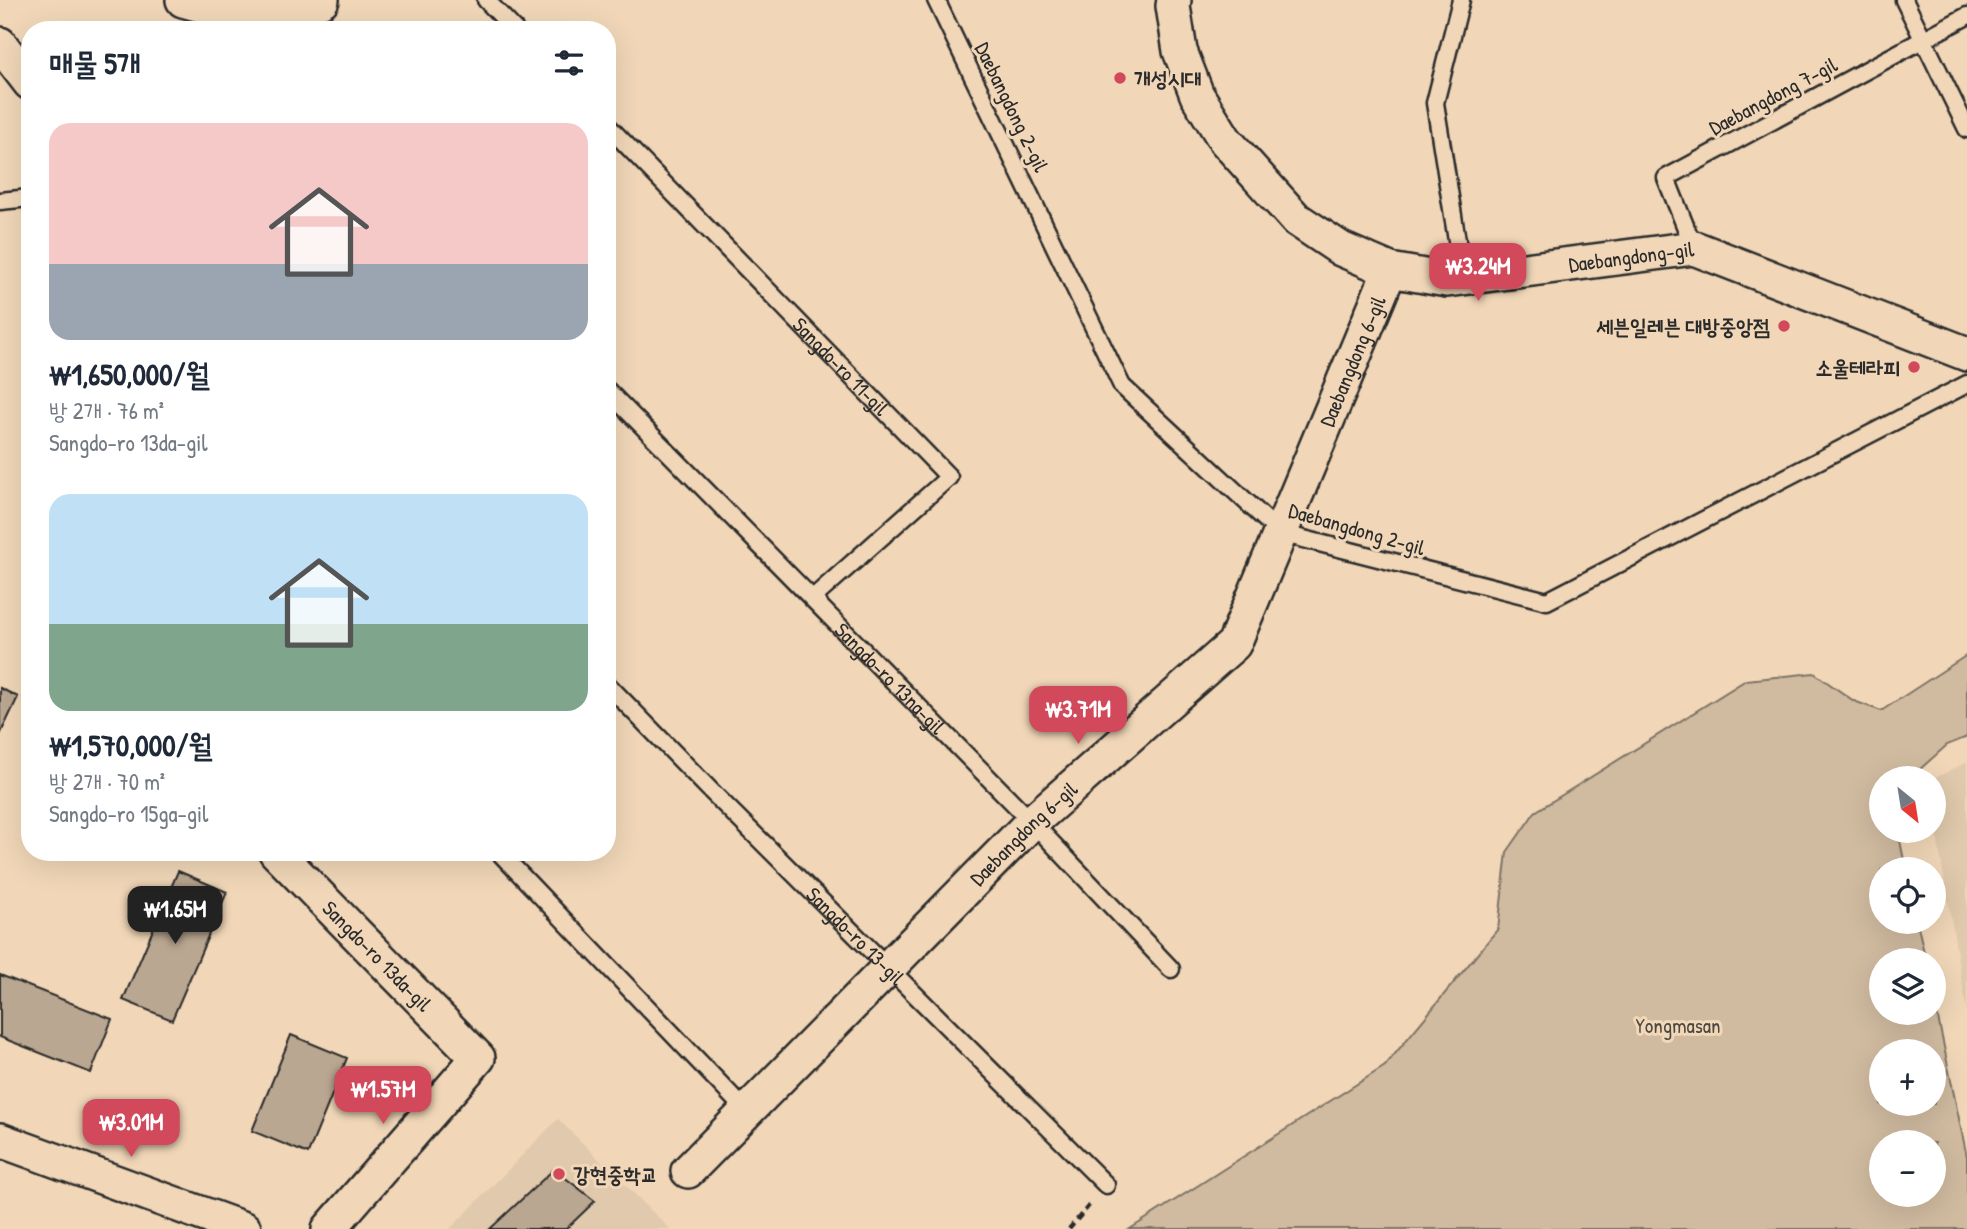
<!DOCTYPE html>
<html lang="ko">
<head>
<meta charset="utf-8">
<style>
  body { margin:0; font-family:"Patrick Hand","Poor Story",sans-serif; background:#f2f2f3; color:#1f2937; height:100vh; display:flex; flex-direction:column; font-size:26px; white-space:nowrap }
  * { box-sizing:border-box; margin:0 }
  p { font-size:23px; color:#747a83 }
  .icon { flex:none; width:38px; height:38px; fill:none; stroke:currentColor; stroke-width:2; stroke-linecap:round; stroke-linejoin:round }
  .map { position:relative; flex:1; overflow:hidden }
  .drawer { position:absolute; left:21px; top:21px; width:595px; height:840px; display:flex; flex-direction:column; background:#fff; border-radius:28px; box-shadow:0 7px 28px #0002 }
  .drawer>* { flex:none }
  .needle { width:46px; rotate:150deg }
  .fabs { position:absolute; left:1869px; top:766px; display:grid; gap:14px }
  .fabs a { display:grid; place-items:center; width:77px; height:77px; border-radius:50%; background:#fff; box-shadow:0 7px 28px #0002; font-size:35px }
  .price { position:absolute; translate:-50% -60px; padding:0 16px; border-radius:14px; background:#d1495b; color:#fff; font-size:23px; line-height:46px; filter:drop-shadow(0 2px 4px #0008) }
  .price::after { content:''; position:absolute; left:50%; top:42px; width:21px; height:16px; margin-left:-10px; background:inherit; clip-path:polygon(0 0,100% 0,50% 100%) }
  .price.active { background:#222; color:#fff }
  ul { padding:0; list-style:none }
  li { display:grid; align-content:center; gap:14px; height:371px; padding:0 28px }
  li span { display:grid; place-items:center; height:217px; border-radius:21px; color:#555 }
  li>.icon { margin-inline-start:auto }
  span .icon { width:126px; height:126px; fill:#fffc; stroke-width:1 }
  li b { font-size:30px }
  h2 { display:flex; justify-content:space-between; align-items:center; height:84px; padding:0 28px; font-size:30px }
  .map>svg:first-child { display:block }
  .built { fill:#e0c9ac }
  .green { fill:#d0bba0; stroke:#7e7366; stroke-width:2; fill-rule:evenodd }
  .building { fill:#baa791; stroke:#2b2b2b; stroke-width:2 }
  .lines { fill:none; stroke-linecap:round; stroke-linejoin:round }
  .lane-casing { stroke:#2b2b2b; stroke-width:21 }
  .street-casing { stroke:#2b2b2b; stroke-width:38 }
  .path { stroke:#2b2b2b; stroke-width:4.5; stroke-dasharray:7 5; stroke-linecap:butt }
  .lane { stroke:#f1d7b8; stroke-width:16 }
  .street { stroke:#f1d7b8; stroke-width:33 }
  .poi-dot { fill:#d1495b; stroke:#f1d7b8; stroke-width:2.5 }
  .labels { text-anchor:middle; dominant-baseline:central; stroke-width:6; stroke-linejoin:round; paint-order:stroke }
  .poi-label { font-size:21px; font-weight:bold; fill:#2b2b2b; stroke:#f1d7b8; text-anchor:start }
  .street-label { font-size:21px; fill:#2b2b2b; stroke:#f1d7b8 }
  .park-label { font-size:21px; fill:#4c4842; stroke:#f1d7b8 }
</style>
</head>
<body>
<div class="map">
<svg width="1967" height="1229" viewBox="0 0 1967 1229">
  <rect width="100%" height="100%" fill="#f1d7b8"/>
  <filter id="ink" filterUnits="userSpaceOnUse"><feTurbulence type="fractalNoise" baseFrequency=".0143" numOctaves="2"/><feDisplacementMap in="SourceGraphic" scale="14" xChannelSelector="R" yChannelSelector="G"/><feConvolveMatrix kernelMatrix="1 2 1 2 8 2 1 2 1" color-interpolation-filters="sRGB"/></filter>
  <g filter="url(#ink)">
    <g class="built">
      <path d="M1967,762V1012L1934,819L1933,779Z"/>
      <path d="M558,1119L670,1229H450Z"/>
    </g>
    <path class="green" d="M1967,655V737L1947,745L1909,779H1881V831H1898L1906,870H1881V922H1917L1926,961H1881V1013H1934V999L1967,1157V1229H1130L1385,1066L1498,929L1507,852L1535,812L1746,680L1814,673L1854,701L1881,711ZM1881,1052H1934V1104H1881ZM1881,1143H1934V1195H1881Z"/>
    <g class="building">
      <path d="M0,688L18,697L0,735Z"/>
      <path d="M178,871L227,892L172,1020L123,1000Z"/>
      <path d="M0,975L112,1019L91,1073L0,1037Z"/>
      <path d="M291,1035L347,1058L308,1154L252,1131Z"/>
      <path d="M554,1169L595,1201L566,1229H490Z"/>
    </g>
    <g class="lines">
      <g class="lane-casing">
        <g id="lane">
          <path d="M486,0L515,30"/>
          <path d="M936,0L1122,386L1280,533L1547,601L1967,384"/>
          <path d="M1461,0L1435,103L1463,278"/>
          <path d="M1904,0L1967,129"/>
          <path id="s1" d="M607,125L949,477L813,598"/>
          <path d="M0,201L30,198"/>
          <path d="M1694,248L1666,178L1967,16"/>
          <path id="s2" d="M607,390L1032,822L1171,969"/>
          <path id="s3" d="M607,684L713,793L1106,1185"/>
          <path d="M499,852L747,1112"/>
        </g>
      </g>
      <g class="street-casing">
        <g id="street">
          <path d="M183,0L237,15L313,3L322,0"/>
          <path id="s4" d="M1174,0L1173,6L1180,51L1197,95L1225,140L1296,219L1341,249L1390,270L1447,280L1694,248L1967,354"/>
          <path d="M0,44L30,83"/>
          <path id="s5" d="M276,852L478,1058L329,1229"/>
          <path d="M0,1140L244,1229"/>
          <path id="s6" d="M688,1171L1032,822L1234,644L1390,270"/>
        </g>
      </g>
      <path class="path" d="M1069,1229L1092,1202"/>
      <use href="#lane" class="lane"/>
      <use href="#street" class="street"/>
    </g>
  </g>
  <g class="poi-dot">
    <circle cx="1120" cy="78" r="7"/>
    <circle cx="1784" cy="326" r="7"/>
    <circle cx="1914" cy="367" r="7"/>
    <circle cx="559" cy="1174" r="7"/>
  </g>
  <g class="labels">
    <g class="poi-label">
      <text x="1134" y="78">개성시대</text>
      <text x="1770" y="326" text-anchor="end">세븐일레븐 대방중앙점</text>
      <text x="1900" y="367" text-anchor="end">소울테라피</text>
      <text x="573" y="1174">강현중학교</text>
    </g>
    <g class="street-label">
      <text transform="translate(1773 96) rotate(-28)">Daebangdong 7-gil</text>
      <text transform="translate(1012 107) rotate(64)">Daebangdong 2-gil</text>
      <text stroke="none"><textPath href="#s4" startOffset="609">Daebangdong-gil</textPath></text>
      <text stroke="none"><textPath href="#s6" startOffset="1066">Daebangdong 6-gil</textPath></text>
      <text stroke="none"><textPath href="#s1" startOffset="336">Sangdo-ro 11-gil</textPath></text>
      <text transform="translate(1357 529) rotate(16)">Daebangdong 2-gil</text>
      <text stroke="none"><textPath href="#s2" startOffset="404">Sangdo-ro 13na-gil</textPath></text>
      <text stroke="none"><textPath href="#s6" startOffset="476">Daebangdong 6-gil</textPath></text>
      <text stroke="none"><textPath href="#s3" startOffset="354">Sangdo-ro 13-gil</textPath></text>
      <text stroke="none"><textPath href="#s5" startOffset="145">Sangdo-ro 13da-gil</textPath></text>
    </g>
    <g class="park-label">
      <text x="1678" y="1025">Yongmasan</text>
    </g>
  </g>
</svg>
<div class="fabs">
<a><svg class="needle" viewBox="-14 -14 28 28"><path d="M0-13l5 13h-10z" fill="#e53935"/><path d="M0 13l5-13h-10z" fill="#747a83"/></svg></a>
<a><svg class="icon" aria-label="locate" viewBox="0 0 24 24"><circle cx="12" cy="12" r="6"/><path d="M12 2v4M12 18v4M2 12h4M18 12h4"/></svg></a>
<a><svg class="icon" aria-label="layers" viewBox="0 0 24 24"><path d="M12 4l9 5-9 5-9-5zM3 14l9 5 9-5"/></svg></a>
<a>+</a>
<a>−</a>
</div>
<b class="price" style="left:1478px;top:303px">₩3.24M</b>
<b class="price" style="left:1078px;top:746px">₩3.71M</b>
<b class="price active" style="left:175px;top:946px">₩1.65M</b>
<b class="price" style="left:383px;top:1126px">₩1.57M</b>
<b class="price" style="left:131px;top:1159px">₩3.01M</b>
<section class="drawer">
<h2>매물 5개<svg class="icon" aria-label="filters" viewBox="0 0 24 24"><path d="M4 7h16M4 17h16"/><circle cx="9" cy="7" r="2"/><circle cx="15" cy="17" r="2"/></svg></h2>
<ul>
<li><span style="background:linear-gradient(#f6c9c9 65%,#9aa5b1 0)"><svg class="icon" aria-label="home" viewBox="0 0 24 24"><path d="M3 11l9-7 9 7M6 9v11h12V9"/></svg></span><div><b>₩1,650,000/월</b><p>방 2개 · 76 m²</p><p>Sangdo-ro 13da-gil</p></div></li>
<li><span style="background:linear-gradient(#bfe0f5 60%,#7fa58c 0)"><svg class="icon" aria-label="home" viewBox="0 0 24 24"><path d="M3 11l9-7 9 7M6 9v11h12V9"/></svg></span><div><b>₩1,570,000/월</b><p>방 2개 · 70 m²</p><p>Sangdo-ro 15ga-gil</p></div></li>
</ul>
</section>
</div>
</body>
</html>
